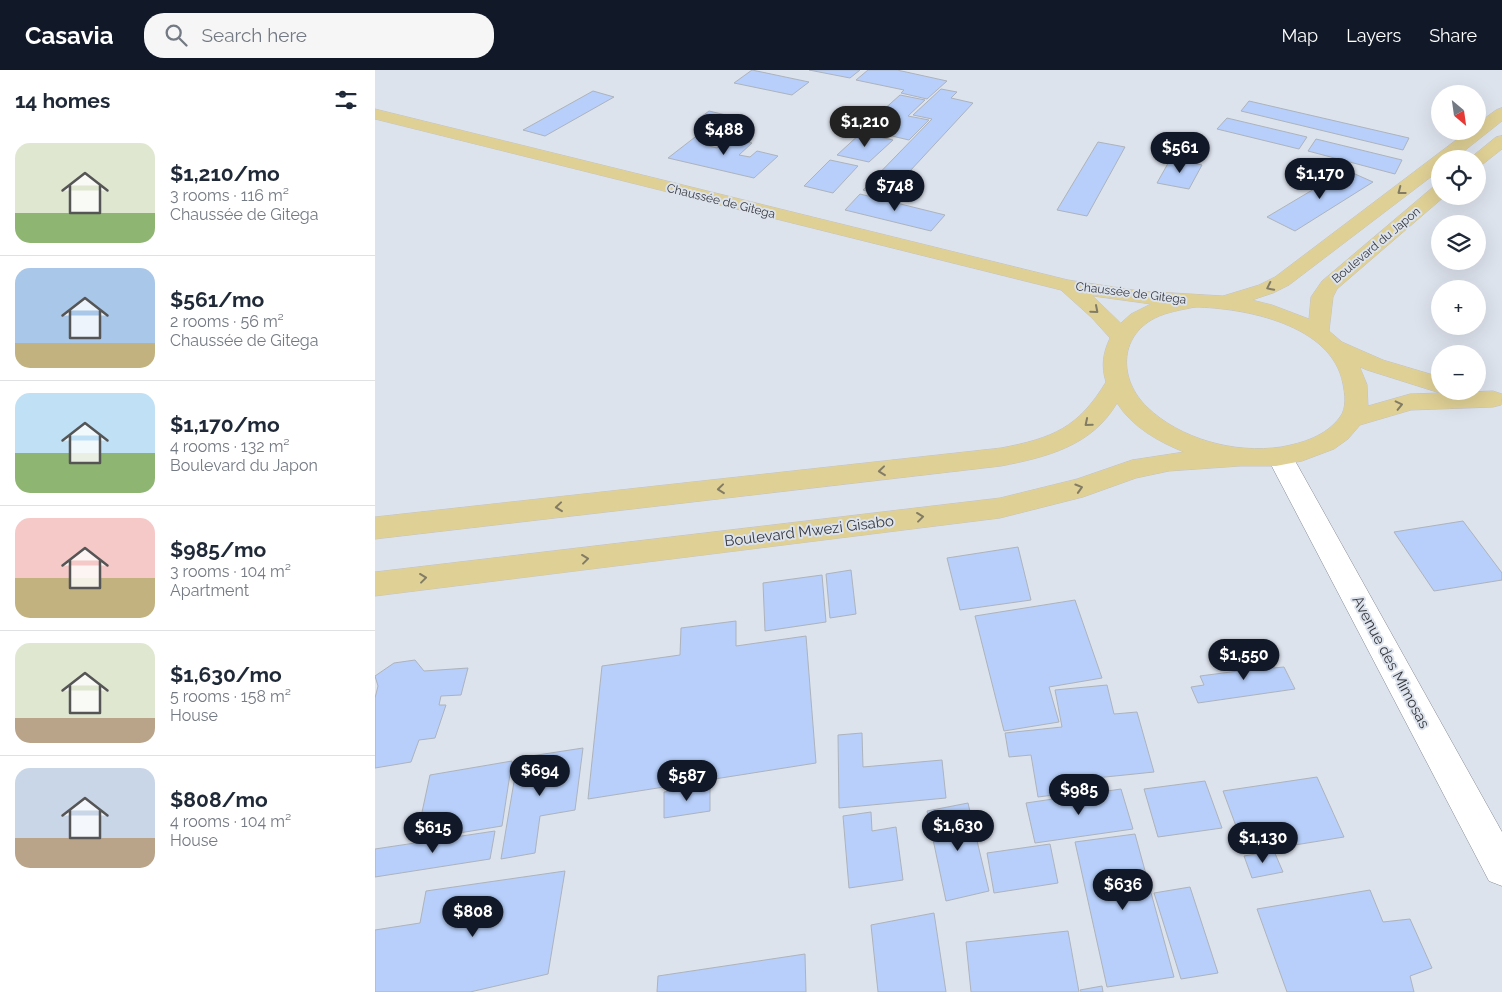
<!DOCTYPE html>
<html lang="en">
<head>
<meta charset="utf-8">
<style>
  body { margin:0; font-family:Raleway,sans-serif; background:#f6f6f7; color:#1f2937; height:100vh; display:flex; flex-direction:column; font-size:19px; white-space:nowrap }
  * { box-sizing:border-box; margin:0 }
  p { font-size:16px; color:#747a83 }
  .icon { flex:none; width:28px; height:28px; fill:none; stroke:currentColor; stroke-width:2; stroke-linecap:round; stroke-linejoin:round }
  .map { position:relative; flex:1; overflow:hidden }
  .side { display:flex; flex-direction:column; background:#fff; width:375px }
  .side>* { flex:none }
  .needle { width:32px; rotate:151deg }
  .controls { position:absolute; left:1056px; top:15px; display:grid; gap:10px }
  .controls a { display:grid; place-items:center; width:55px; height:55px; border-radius:50%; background:#fff; box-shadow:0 5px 20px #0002; font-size:25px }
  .price { position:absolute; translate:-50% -42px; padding:0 11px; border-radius:18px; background:#111827; color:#fff; font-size:16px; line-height:32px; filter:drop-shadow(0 1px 2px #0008) }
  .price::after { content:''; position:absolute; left:50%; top:30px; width:15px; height:11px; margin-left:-8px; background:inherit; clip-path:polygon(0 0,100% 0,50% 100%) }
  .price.selected { background:#222; color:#fff }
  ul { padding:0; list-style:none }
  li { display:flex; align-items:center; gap:15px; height:125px; padding:0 15px }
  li+li { border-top:1px solid #e0e1e3 }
  li span { display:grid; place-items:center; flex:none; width:140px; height:100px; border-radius:15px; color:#555 }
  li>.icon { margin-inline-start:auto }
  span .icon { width:60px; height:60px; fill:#fffc; stroke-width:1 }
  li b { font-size:21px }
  h2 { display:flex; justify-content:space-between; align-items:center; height:60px; padding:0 15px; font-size:21px }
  header { display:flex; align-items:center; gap:30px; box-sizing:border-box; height:70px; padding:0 25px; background:#111827; color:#fff }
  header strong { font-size:24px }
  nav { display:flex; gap:28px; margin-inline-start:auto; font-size:18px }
  .search { width:350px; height:45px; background:#f6f6f7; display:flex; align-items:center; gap:12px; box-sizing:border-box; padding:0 18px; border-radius:20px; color:#747a83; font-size:19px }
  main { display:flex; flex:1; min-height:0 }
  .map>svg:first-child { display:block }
  .building { fill:#b7cffa; stroke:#adb3bc }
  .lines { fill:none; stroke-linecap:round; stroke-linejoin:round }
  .minor-casing { stroke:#848a93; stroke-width:1 }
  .primary-casing { stroke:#c3c3c4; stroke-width:1 }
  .minor { fill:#fff; fill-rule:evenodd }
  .primary { fill:#dfd095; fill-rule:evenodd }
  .oneway { stroke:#827c64 }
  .labels { text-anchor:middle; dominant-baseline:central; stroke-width:4; stroke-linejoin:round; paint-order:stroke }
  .far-street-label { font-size:12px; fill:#36383c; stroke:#dde3ed }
  .street-label { font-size:15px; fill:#36383c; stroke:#dde3ed }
</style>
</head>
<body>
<header>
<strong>Casavia</strong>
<div class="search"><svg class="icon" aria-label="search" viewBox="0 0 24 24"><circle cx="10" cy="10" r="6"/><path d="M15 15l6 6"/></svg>Search here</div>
<nav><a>Map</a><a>Layers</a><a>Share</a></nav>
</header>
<main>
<section class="side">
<h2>14 homes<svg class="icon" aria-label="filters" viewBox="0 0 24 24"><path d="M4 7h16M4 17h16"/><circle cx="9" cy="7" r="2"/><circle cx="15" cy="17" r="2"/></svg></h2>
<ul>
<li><span style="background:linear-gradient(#dfe7d0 70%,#8fb573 0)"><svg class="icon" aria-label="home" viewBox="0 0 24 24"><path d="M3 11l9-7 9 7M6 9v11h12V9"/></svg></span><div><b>$1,210/mo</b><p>3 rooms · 116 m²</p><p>Chaussée de Gitega</p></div></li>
<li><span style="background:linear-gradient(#a9c7e8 75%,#c2b280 0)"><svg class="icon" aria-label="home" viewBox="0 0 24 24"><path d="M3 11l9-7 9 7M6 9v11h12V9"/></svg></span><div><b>$561/mo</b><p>2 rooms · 56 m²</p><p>Chaussée de Gitega</p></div></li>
<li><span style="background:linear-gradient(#bfe0f5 60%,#8fb573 0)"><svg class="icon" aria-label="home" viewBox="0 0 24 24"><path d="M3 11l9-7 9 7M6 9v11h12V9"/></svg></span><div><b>$1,170/mo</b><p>4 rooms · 132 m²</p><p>Boulevard du Japon</p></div></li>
<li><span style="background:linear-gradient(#f6c9c9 60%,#c2b280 0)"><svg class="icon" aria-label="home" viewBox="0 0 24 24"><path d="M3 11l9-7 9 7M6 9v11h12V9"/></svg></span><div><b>$985/mo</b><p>3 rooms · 104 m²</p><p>Apartment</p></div></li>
<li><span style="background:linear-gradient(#dfe7d0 75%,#b9a48a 0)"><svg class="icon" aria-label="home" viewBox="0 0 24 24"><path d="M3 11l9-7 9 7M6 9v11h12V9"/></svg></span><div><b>$1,630/mo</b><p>5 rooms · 158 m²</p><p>House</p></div></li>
<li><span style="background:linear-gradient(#c9d6e8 70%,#b9a48a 0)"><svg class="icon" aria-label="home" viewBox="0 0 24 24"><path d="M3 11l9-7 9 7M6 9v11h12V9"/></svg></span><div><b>$808/mo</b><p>4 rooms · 104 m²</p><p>House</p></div></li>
</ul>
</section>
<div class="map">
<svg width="1127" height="922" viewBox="0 0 1127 922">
  <rect width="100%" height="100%" fill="#dde3ed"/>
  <g class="building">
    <path d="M377,0L434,12L417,25L359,13Z"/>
    <path d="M434,0H485L475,8Z"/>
    <path d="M493,0H522L572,11L552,29L526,23L529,20L481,10Z"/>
    <path d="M566,19L582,22L576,28L598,33L522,115L527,116L517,127L488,120L557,49L538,45Z"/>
    <path d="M218,21L239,27L170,66L148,60Z"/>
    <path d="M525,25L550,30L533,46L554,50L534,70L487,59Z"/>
    <path d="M874,31L1034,68L1028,80L866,41Z"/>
    <path d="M334,41L351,45L340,53L323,49Z"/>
    <path d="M852,48L932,67L924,79L842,59Z"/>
    <path d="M365,59L379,62L368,71L354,68Z"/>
    <path d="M486,63L518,70L494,92L462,85Z"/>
    <path d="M324,64L340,67L330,75L342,78L354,68L377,73L364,85L375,87L382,81L403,86L379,108L293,88Z"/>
    <path d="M941,69L1027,90L1020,104L933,81Z"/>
    <path d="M723,72L750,77L712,146L682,140Z"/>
    <path d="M796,88L827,95L814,119L782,113Z"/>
    <path d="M455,90L483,96L458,123L429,116Z"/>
    <path d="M971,100L998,112L920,161L892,147Z"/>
    <path d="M485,124L570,145L556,161L470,140Z"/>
    <path d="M1088,451L1127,503V510L1059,521L1019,462Z"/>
    <path d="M643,477L656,530L585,540L572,488Z"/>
    <path d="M476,500L481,544L455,548L451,504Z"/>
    <path d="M447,505L451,552L390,561L388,513Z"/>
    <path d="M700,530L727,608L674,617L684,652L629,661L600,546Z"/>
    <path d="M361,551V576L431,566L441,693L213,729L227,596L305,585L306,558Z"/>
    <path d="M889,581L898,598L909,597L920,619L823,633L816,617L829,615L825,606L871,600L864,585Z"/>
    <path d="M40,590L49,601L93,598L86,625L66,626L64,635H71L60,668L44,670L36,692L0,698V628L3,616L0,606L19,593Z"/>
    <path d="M732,615L739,644L762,642L779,702L701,710L703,722L663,727L656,685L634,687L630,663L687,657L680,620Z"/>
    <path d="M487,663L488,697L567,690L571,728L464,738L463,665Z"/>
    <path d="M208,678L200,740L165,746L160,783L126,789L143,688Z"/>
    <path d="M137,691L127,756L41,770L55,705Z"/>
    <path d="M942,707L969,767L871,783L848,721Z"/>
    <path d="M830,711L847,758L783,767L769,719Z"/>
    <path d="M335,715V741L289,748V722Z"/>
    <path d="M746,719L758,759L660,773L651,733Z"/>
    <path d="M593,733L614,821L571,831L552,741Z"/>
    <path d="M496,742L497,761L521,757L528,810L474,818L468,746Z"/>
    <path d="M120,761L115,789L0,807V779Z"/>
    <path d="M760,764L799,907L732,917L700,772Z"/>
    <path d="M675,774L683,813L619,823L612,783Z"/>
    <path d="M899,781L908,802L877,808L869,786Z"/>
    <path d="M190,801L173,904L95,922H0V860L45,853L51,821Z"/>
    <path d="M815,817L843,903L806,909L779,823Z"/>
    <path d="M995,820L1008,852L1035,849L1057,898L1035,906L1039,922H912L882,839Z"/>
    <path d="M559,843L571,922H503L496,855Z"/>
    <path d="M693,861L704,922H596L591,872Z"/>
    <path d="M430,884L431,922H282L283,906Z"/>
    <path d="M727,916L728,922H706L705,920Z"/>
  </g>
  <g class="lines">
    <g class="minor-casing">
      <path id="minor" d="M905,378L914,380L1127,762V816L1114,811L892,387L896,380Z"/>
    </g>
    <g class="primary-casing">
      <g id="primary">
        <path d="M1127,38V51L1079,89H1065V100L914,215L898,223L877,230L897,235L934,249L936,227L947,211L1058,117L1065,115V126H1070L962,219L958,227L954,261L967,272L1008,290L1065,307V321H1071L1066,323L1118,321L1127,324L1126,335L1118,337L1036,340L985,355L973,369L959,379L927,391L901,396H865L794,401L761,408L708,427L625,448L0,526V502L625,428L702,409L757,390L809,382C784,372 757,357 742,333C717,376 672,387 626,396L0,469V447L626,378C678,368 703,358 731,312C726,296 728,283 735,268L717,248L686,220L0,49V39L693,210L765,221L848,226L884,215L900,207L1093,61H1102V54L1121,40ZM718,226L776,234L756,244L746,253ZM820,237C869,238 957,254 968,314C970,324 972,338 965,347C951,366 928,373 906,377C860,384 805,369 772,337C744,310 743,267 780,248C792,242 806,240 820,237ZM985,297L992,300L1065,323L1035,324L993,336L992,315Z"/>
        <path d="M1127,66V79L1108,94L1102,95V89H1094L1121,67Z"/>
      </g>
    </g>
    <use href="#minor" class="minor"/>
    <use href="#primary" class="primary"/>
  </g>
  <defs><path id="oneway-chevron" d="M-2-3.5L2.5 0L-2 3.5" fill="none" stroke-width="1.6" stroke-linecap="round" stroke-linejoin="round" transform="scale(1.25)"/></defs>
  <g class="oneway">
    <use href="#oneway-chevron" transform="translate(1026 121) rotate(143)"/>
    <use href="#oneway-chevron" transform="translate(895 217) rotate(154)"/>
    <use href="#oneway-chevron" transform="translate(720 240) rotate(41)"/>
    <use href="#oneway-chevron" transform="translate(1024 335) rotate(-13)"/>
    <use href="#oneway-chevron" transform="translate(713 353) rotate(140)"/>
    <use href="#oneway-chevron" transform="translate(507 401) rotate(174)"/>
    <use href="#oneway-chevron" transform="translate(704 418) rotate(-17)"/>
    <use href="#oneway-chevron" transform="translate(346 419) rotate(174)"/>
    <use href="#oneway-chevron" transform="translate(184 437) rotate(174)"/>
    <use href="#oneway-chevron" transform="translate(545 447) rotate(-7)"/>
    <use href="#oneway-chevron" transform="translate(210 489) rotate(-7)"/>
    <use href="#oneway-chevron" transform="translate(48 508) rotate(-7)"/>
  </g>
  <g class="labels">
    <g class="far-street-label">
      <text transform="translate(346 131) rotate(14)">Chaussée de Gitega</text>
      <text transform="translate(1001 175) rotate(-40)">Boulevard du Japon</text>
      <text transform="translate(756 223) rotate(7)">Chaussée de Gitega</text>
    </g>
    <g class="street-label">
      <text transform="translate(434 461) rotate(-7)">Boulevard Mwezi Gisabo</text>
      <text transform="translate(1016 592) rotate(62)">Avenue des Mimosas</text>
    </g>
  </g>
</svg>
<div class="controls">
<a><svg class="needle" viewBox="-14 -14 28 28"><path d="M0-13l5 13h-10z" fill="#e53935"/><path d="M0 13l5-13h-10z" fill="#747a83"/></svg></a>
<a><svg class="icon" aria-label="locate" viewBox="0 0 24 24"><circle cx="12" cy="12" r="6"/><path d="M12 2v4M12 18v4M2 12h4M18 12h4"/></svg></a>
<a><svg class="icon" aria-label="layers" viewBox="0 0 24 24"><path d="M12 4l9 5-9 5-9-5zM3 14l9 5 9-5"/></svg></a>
<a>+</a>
<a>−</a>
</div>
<b class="price selected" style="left:490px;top:78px">$1,210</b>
<b class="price" style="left:349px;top:86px">$488</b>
<b class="price" style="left:805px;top:104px">$561</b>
<b class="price" style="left:945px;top:130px">$1,170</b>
<b class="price" style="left:520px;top:142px">$748</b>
<b class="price" style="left:869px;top:611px">$1,550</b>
<b class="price" style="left:165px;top:727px">$694</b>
<b class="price" style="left:312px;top:732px">$587</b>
<b class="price" style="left:704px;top:746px">$985</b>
<b class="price" style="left:583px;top:782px">$1,630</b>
<b class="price" style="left:58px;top:784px">$615</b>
<b class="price" style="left:888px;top:794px">$1,130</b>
<b class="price" style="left:748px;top:841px">$636</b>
<b class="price" style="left:98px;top:868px">$808</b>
</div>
</main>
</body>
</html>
